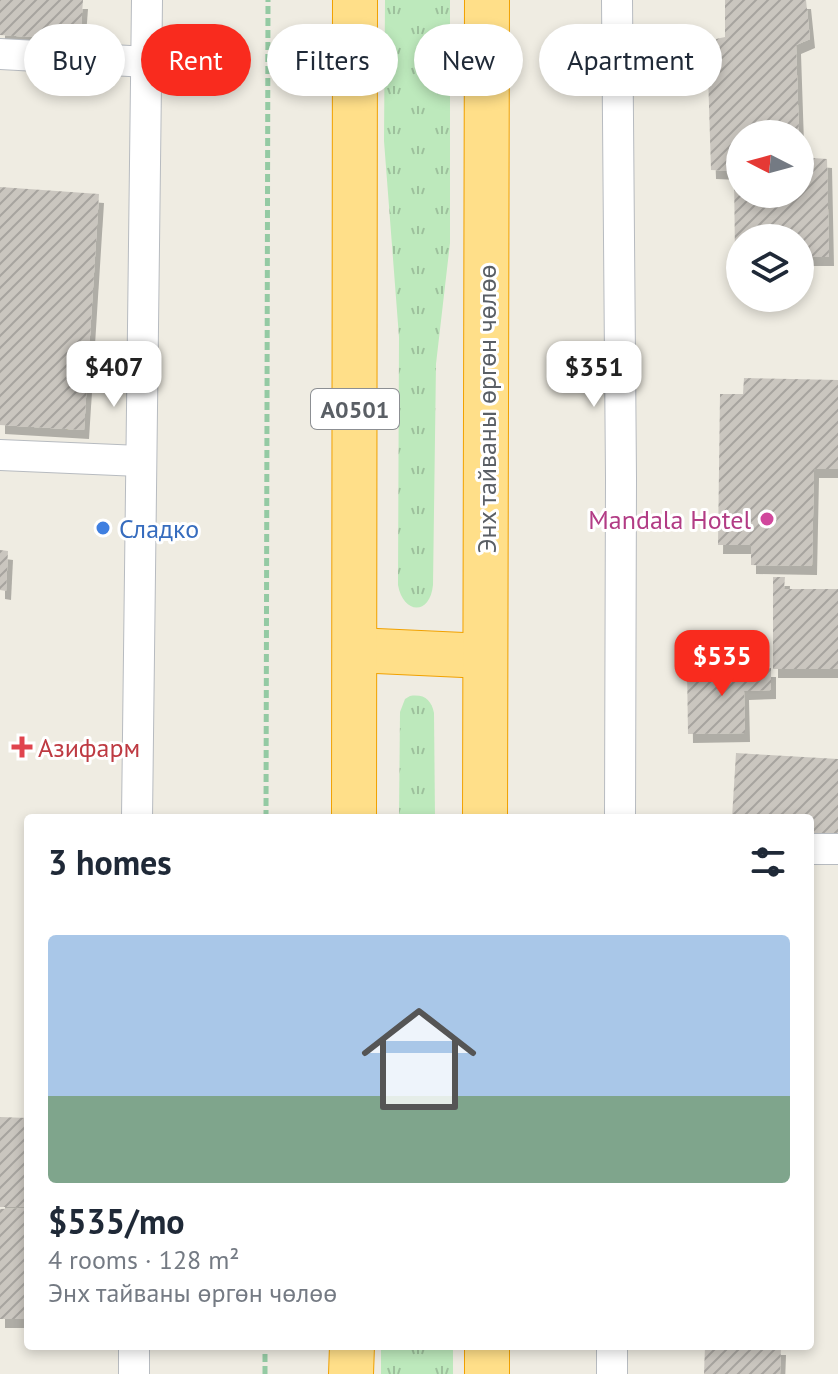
<!DOCTYPE html>
<html lang="en">
<head>
<meta charset="utf-8">
<style>
  body { margin:0; font-family:"PT Sans",sans-serif; background:#f2f2f3; color:#1f2937; height:100vh; display:flex; flex-direction:column; font-size:30px; white-space:nowrap }
  * { box-sizing:border-box; margin:0 }
  p { font-size:26px; color:#747a83 }
  .icon { flex:none; width:44px; height:44px; fill:none; stroke:currentColor; stroke-width:2; stroke-linecap:round; stroke-linejoin:round }
  .map { position:relative; flex:1; overflow:hidden }
  .sheet { position:absolute; left:24px; top:814px; width:790px; height:536px; display:flex; flex-direction:column; background:#fff; border-radius:8px; box-shadow:0 4px 12px #0003 }
  .sheet>* { flex:none }
  .banner { position:absolute; left:24px; top:24px; width:790px; height:72px; display:flex; gap:16px }
  .needle { width:52px; rotate:276deg }
  .buttons { position:absolute; left:726px; top:120px; display:grid; gap:16px }
  .buttons a { display:grid; place-items:center; width:88px; height:88px; border-radius:50%; background:#fff; box-shadow:0 4px 12px #0003; font-size:40px }
  .price { position:absolute; translate:-50% -68px; padding:0 18px; border-radius:16px; background:#fff; color:#222; font-size:26px; line-height:52px; filter:drop-shadow(0 2px 4px #0008) }
  .price::after { content:''; position:absolute; left:50%; top:48px; width:24px; height:18px; margin-left:-12px; background:inherit; clip-path:polygon(0 0,100% 0,50% 100%) }
  .price.selected { background:#f92b1e; color:#fff }
  ul { padding:0; list-style:none }
  li { display:grid; align-content:center; gap:16px; height:424px; padding:0 24px }
  li span { display:grid; place-items:center; height:248px; border-radius:8px; color:#555 }
  li>.icon { margin-inline-start:auto }
  span .icon { width:144px; height:144px; fill:#fffc; stroke-width:1 }
  li b { font-size:34px }
  h2 { display:flex; justify-content:space-between; align-items:center; height:96px; padding:0 24px; font-size:34px }
  .tag { padding:0 28px; border-radius:36px; background:#fff; box-shadow:0 4px 12px #0003; font-size:28px; line-height:72px }
  .tag.selected { background:#f92b1e; color:#fff }
  .map>svg:first-child { display:block }
  .grass { fill:url(#grass-tufts) }
  .building { fill:url(#building-hatch); filter:url(#shadow) }
  .lines { fill:none; stroke-linecap:round; stroke-linejoin:round }
  .street-casing { stroke:#b7bbc0; stroke-width:32 }
  .highway-casing { stroke:#f1a100; stroke-width:46 }
  .path { stroke:#94caa3; stroke-width:5; stroke-dasharray:8 4; stroke-linecap:butt }
  .street { stroke:#fff; stroke-width:30 }
  .highway { stroke:#ffdf89; stroke-width:44 }
  .hotel-dot { fill:#d1479c; stroke:#fff; stroke-width:3 }
  .shop-dot { fill:#3f7fe0; stroke:#fff; stroke-width:3 }
  .health-dot { fill:#e0444e; stroke:#fff; stroke-width:3 }
  .labels { text-anchor:middle; dominant-baseline:central; stroke-width:6; stroke-linejoin:round; paint-order:stroke }
  .shield { fill:#fff; stroke:#8c8f93; stroke-width:2 }
  .shield-label { font-size:24px; font-weight:bold; fill:#5a5f65 }
  .street-label { font-size:26px; fill:#5a5f65; stroke:#fff }
  .hotel-label { font-size:26px; fill:#b23c85; stroke:#fff; text-anchor:end }
  .shop-label { font-size:26px; fill:#366cbe; stroke:#fff; text-anchor:start }
  .health-label { font-size:26px; fill:#be3a42; stroke:#fff; text-anchor:start }
</style>
</head>
<body>
<div class="map">
<svg width="838" height="1374" viewBox="0 0 838 1374">
  <defs>
    <pattern id="grass-tufts" width="24" height="20" patternUnits="userSpaceOnUse" patternTransform="scale(2)"><rect width="24" height="20" fill="#bde9bc"/><path d="M3 7l-1-3M5 7V3M7 7l1-3M15 17l-1-3M17 17v-4M19 17l1-3" fill="none" stroke="#9dc09c"/></pattern>
    <pattern id="building-hatch" width="6" height="6" patternUnits="userSpaceOnUse" patternTransform="scale(2)"><rect width="6" height="6" fill="#cac6bf"/><path d="M-1 1l2-2M0 6l6-6M5 7l2-2" fill="none" stroke="#a7a49f"/></pattern>
    <filter id="shadow"><feDropShadow dx="5" dy="9" stdDeviation="0" flood-color="#0004"/></filter>
  </defs>
  <rect width="100%" height="100%" fill="#efece2"/>
  <g class="grass">
    <path d="M385,0H450V243L436,364L433,585C430,616 403,614 398,585L399,337L384,141Z"/>
    <path d="M410,696C425,694 431,700 434,713L435,818H399L400,712L405,699Z"/>
    <rect x="381" y="1346" width="72" height="28"/>
  </g>
  <g class="building">
    <path d="M0,0H83L80,40L0,35Z"/>
    <path d="M725,0H806L810,39L796,45L799,134H740V194H800V157L827,159L829,257H800V238H740V258H735L734,171L711,170L708,74L718,75L716,39L725,37Z"/>
    <path d="M0,187L99,194L84,430L0,425Z"/>
    <path d="M744,378L838,380V469H814L812,566L751,565V545H718L720,394H743Z"/>
    <path d="M0,550L8,551L6,591L0,590Z"/>
    <path d="M773,577H785L784,589H838V669H773Z"/>
    <path d="M687,668H771V690L744,691L745,733L688,734Z"/>
    <path d="M736,753L838,759V844L810,843V818H732Z"/>
    <path d="M0,1117L28,1118V1207H0Z"/>
    <path d="M28,1208V1319H0V1209Z"/>
    <path d="M705,1346H781L780,1374H704Z"/>
  </g>
  <g class="lines">
    <g class="street-casing">
      <g id="street">
        <path d="M617,0L621,478L620,818"/>
        <path d="M0,54L148,62"/>
        <path d="M0,455L140,461"/>
        <path d="M137,818L147,0"/>
        <path d="M810,849H838"/>
        <path d="M134,1374V1346"/>
        <path d="M612,1374V1346"/>
      </g>
    </g>
    <g class="highway-casing">
      <g id="highway">
        <path d="M355,650L485,656"/>
        <path d="M354,818L355,0"/>
        <path d="M485,818L487,0"/>
        <path d="M487,1346V1374"/>
        <path d="M351,1374L352,1346"/>
      </g>
    </g>
    <g class="path">
      <path d="M266,818L268,0"/>
      <path d="M265,1374V1346"/>
    </g>
    <use href="#street" class="street"/>
    <use href="#highway" class="highway"/>
  </g>
  <circle class="hotel-dot" cx="767" cy="519" r="8"/>
  <circle class="shop-dot" cx="103" cy="528" r="8"/>
  <path class="health-dot" d="M18 735h8v8h8v8h-8v8h-8v-8h-8v-8h8z"/>
  <g class="labels">
    <rect class="shield" x="311" y="389" width="88" height="40" rx="6"/>
    <g class="shield-label">
      <text x="355" y="409">A0501</text>
    </g>
    <g class="street-label">
      <text transform="translate(486 409) rotate(-90)">Энх тайваны өргөн чөлөө</text>
    </g>
    <g class="hotel-label">
      <text x="751" y="519">Mandala Hotel</text>
    </g>
    <g class="shop-label">
      <text x="119" y="528">Сладко</text>
    </g>
    <g class="health-label">
      <text x="38" y="747">Азифарм</text>
    </g>
  </g>
</svg>
<div class="buttons">
<a><svg class="needle" viewBox="-14 -14 28 28"><path d="M0-13l5 13h-10z" fill="#e53935"/><path d="M0 13l5-13h-10z" fill="#747a83"/></svg></a>
<a><svg class="icon" aria-label="layers" viewBox="0 0 24 24"><path d="M12 4l9 5-9 5-9-5zM3 14l9 5 9-5"/></svg></a>
</div>
<b class="price" style="left:114px;top:409px">$407</b>
<b class="price" style="left:594px;top:409px">$351</b>
<b class="price selected" style="left:722px;top:698px">$535</b>
<div class="banner">
<a class="tag">Buy</a>
<a class="tag selected">Rent</a>
<a class="tag">Filters</a>
<a class="tag">New</a>
<a class="tag">Apartment</a>
</div>
<section class="sheet">
<h2>3 homes<svg class="icon" aria-label="filters" viewBox="0 0 24 24"><path d="M4 7h16M4 17h16"/><circle cx="9" cy="7" r="2"/><circle cx="15" cy="17" r="2"/></svg></h2>
<ul>
<li><span style="background:linear-gradient(#a9c7e8 65%,#7fa58c 0)"><svg class="icon" aria-label="home" viewBox="0 0 24 24"><path d="M3 11l9-7 9 7M6 9v11h12V9"/></svg></span><div><b>$535/mo</b><p>4 rooms · 128 m²</p><p>Энх тайваны өргөн чөлөө</p></div></li>
</ul>
</section>
</div>
</body>
</html>
